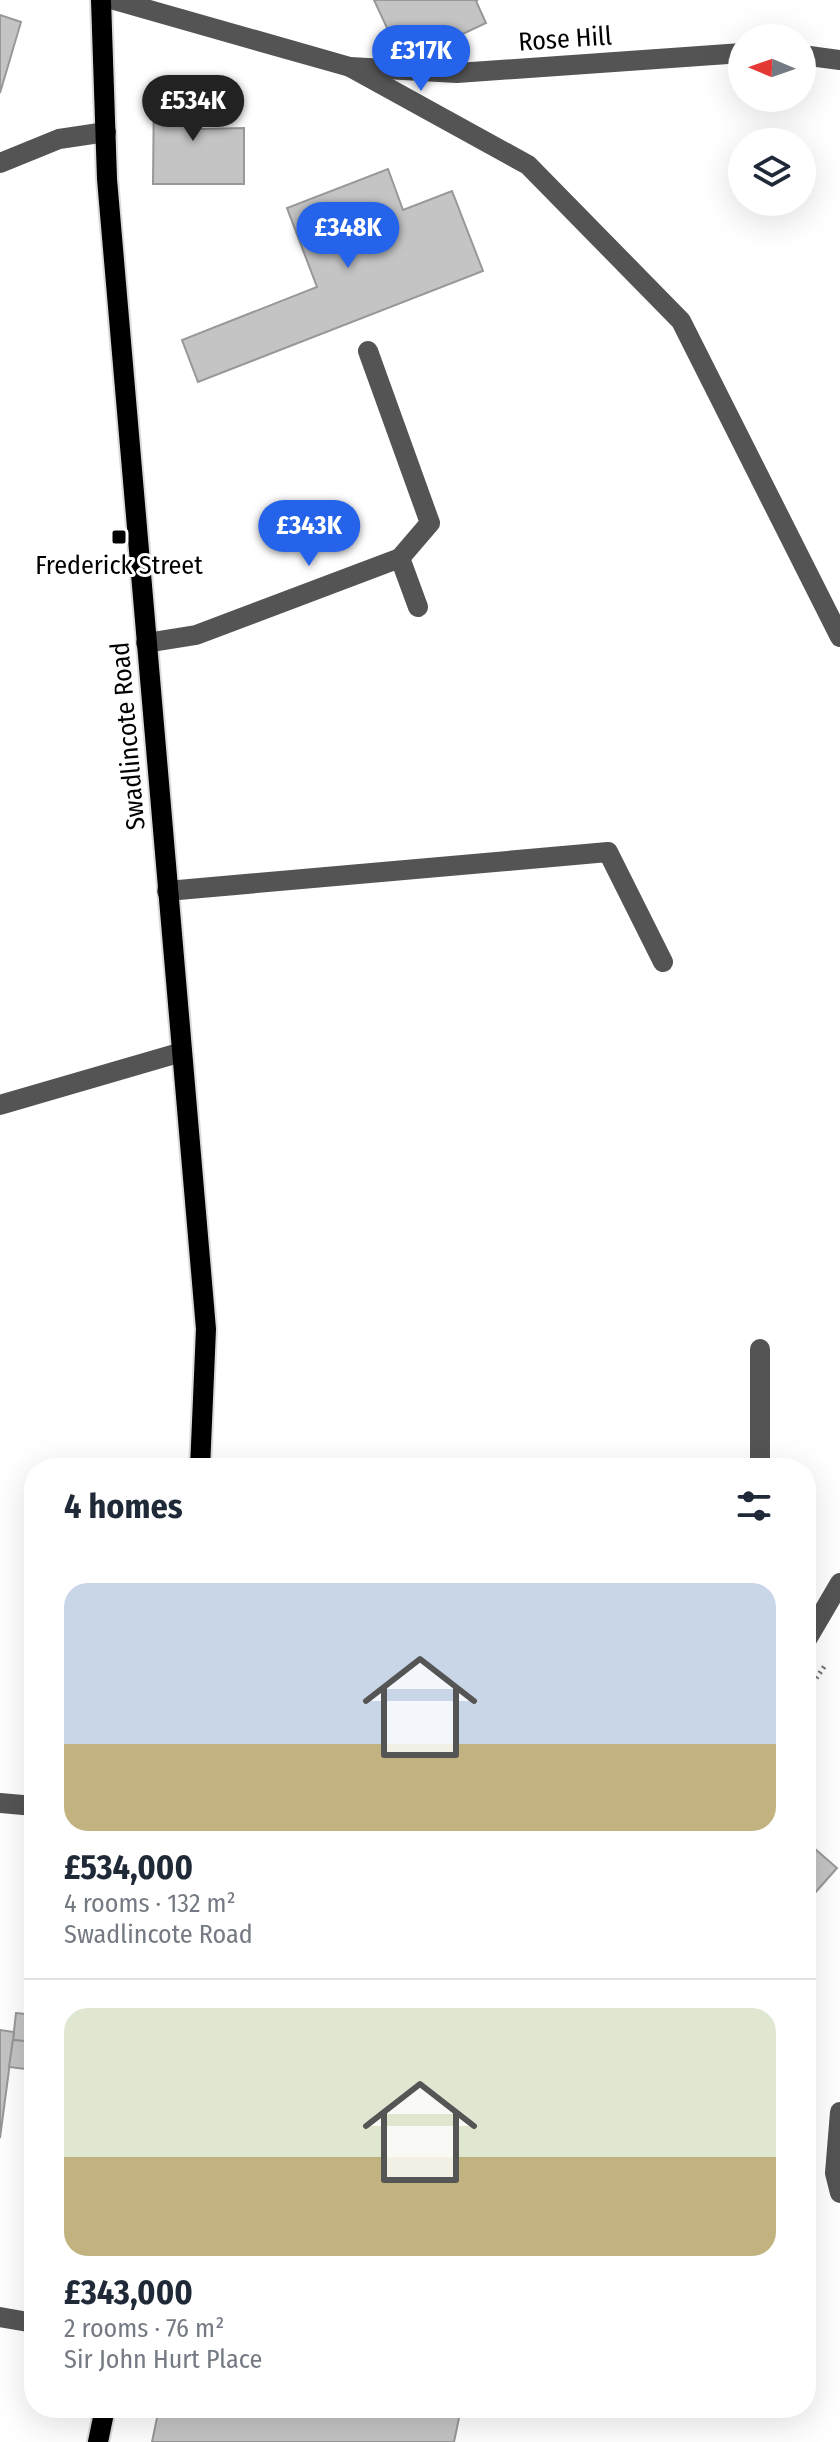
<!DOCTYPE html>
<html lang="en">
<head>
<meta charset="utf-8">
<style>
  body { margin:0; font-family:"Fira Sans Condensed",sans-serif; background:#f2f2f3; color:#1f2937; height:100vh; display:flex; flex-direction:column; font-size:30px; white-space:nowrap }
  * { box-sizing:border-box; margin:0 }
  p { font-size:26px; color:#747a83 }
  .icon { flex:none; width:44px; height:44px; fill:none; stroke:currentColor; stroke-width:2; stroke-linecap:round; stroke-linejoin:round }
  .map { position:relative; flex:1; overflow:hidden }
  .details { position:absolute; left:24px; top:1458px; width:792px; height:960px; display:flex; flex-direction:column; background:#fff; border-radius:32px; box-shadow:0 8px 32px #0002 }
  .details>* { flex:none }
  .needle { width:52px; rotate:272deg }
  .controls { position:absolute; left:728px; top:24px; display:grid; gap:16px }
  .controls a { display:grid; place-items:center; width:88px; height:88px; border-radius:50%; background:#fff; box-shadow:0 8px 32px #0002; font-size:40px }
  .price { position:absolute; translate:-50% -68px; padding:0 18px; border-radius:28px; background:#2563eb; color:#fff; font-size:26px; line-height:52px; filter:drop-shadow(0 2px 4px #0008) }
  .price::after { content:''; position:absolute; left:50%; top:48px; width:24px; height:18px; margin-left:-12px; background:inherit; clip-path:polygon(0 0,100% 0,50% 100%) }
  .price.current { background:#222; color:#fff }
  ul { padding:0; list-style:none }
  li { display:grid; align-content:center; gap:16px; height:424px; padding:0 40px }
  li+li { border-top:2px solid #e0e1e3 }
  li span { display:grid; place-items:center; height:248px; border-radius:24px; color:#555 }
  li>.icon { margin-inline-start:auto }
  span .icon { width:144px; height:144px; fill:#fffc; stroke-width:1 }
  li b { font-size:34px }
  h2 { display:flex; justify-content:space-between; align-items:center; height:96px; padding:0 40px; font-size:34px }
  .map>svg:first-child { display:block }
  .building { fill:#c4c4c4; stroke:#989898; stroke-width:2 }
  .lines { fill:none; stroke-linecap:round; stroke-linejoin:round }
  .major-casing { stroke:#dbdbdb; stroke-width:24 }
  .path { stroke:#767676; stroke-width:5; stroke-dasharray:2 4; stroke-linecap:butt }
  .minor { stroke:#545454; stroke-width:20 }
  .major { stroke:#000; stroke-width:20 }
  .poi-dot { fill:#000; stroke:#fff; stroke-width:3 }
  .labels { text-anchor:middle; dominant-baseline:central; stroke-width:6; stroke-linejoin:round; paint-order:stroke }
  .street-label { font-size:26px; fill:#000; stroke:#fff }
  .poi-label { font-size:26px; fill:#000; stroke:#fff }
</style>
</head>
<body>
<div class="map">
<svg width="840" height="2442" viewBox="0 0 840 2442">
  <rect width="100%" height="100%" fill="#fff"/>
  <g class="building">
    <path d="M374,0H478L476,1L486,23L431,49L422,30L394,43Z"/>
    <path d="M0,15L21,22L0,93Z"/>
    <path d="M199,86L200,129L244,128V184H153L154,87Z"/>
    <path d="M388,169L403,210L452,191L483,271L198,382L182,340L317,287L287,208Z"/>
    <path d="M806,1841L837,1868L806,1903Z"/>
    <path d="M16,2013L34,2015V2042L13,2040Z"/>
    <path d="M0,2030L14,2032L0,2138Z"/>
    <path d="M13,2040L34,2042V2070L9,2067Z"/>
    <path d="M159,2408H461L454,2442H152Z"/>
  </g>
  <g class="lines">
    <g class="major-casing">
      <g id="major">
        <path d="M101,0L107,179L206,1329L200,1468"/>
        <path d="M98,2442L105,2408"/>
      </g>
    </g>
    <path class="path" d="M806,1693L826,1664"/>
    <g class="minor">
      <path d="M114,0L350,67L457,73L742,53"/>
      <path d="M802,55L840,60"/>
      <path d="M350,67L528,165L681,321L840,637"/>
      <path d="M0,163L59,139L106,132"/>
      <path d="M368,351L430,523L400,558"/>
      <path d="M146,643L196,635L400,558L418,607"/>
      <path d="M167,891L608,852L663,962"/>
      <path d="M0,1105L182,1052"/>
      <path d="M760,1468V1349"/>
      <path d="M806,1641L840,1583"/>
      <path d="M0,1803L34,1806"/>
      <path d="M840,2112L835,2173L840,2193"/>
      <path d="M0,2317L34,2323"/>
    </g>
    <use href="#major" class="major"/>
  </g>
  <rect class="poi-dot" x="111" y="529" width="16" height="16" rx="4"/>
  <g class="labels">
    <g class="street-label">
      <text transform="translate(565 39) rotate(-4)">Rose Hill</text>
      <text transform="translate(128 736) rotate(-95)">Swadlincote Road</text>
    </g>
    <g class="poi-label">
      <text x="119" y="565">Frederick Street</text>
    </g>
  </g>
</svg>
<div class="controls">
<a><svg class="needle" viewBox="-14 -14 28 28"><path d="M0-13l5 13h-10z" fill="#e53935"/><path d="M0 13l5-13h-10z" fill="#747a83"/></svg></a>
<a><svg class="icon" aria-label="layers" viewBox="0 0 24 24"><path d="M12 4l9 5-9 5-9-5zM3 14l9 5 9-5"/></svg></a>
</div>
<b class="price" style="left:421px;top:93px">£317K</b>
<b class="price current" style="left:193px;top:143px">£534K</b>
<b class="price" style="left:348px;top:270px">£348K</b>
<b class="price" style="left:309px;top:568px">£343K</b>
<section class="details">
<h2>4 homes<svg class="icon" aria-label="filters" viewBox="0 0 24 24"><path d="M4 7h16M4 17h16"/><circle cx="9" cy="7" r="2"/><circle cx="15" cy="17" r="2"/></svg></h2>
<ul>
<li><span style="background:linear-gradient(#c9d6e8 65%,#c2b280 0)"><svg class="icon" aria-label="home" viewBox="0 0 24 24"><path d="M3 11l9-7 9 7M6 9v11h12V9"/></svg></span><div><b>£534,000</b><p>4 rooms · 132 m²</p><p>Swadlincote Road</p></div></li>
<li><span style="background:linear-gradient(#dfe7d0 60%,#c2b280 0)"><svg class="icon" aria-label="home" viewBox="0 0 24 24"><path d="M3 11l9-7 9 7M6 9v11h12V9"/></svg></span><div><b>£343,000</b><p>2 rooms · 76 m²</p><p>Sir John Hurt Place</p></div></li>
</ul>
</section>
</div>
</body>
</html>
